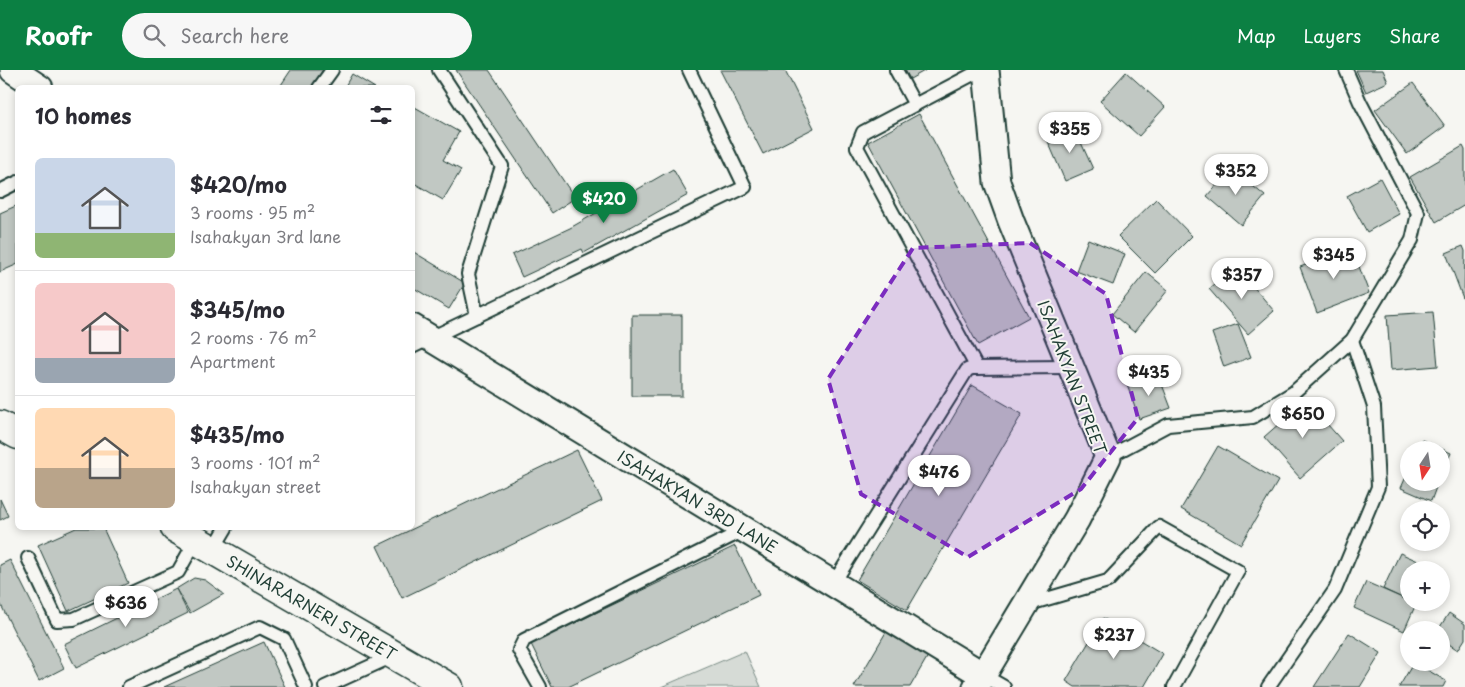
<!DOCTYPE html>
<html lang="en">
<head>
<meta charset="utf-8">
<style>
  body { margin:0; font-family:"Playpen Sans",sans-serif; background:#f7f7f7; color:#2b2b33; height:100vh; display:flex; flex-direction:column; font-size:19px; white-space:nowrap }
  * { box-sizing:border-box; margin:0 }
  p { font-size:16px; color:#7c7c81 }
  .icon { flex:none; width:28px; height:28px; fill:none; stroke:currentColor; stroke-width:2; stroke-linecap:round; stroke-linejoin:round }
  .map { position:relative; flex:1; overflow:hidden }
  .details { position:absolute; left:15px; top:15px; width:400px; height:445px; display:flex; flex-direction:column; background:#fff; border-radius:8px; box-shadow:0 2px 8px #0003 }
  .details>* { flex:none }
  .needle { width:32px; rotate:192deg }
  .buttons { position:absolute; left:1400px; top:371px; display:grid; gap:10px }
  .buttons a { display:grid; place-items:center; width:50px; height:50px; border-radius:50%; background:#fff; box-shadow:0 2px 8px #0003; font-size:25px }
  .price { position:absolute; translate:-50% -42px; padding:0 11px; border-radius:18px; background:#fff; color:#222; font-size:16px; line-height:32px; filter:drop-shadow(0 1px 2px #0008) }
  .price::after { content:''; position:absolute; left:50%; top:30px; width:15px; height:11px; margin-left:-8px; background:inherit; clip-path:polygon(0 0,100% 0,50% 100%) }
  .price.on { background:#0b8043; color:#fff }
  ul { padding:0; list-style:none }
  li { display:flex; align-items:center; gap:15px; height:125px; padding:0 20px }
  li+li { border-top:1px solid #e1e1e2 }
  li span { display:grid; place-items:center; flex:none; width:140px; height:100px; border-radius:8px; color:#555 }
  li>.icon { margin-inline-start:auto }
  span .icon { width:60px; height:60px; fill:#fffc; stroke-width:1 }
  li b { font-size:21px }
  h2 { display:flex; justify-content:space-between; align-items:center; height:60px; padding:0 20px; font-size:21px }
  header { display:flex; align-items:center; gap:30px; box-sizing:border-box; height:70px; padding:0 25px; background:#0b8043; color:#fff }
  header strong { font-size:24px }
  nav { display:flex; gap:28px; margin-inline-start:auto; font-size:18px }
  .search { width:350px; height:45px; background:#f7f7f7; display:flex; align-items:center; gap:12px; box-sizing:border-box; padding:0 18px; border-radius:28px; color:#7c7c81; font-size:19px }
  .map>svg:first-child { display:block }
  .green { fill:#d6dbd6; stroke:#7a8c85 }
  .building { fill:#c1c8c3; stroke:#1f3d34 }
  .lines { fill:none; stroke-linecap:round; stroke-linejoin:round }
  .service-casing { stroke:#1f3d34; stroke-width:16 }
  .minor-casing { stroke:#1f3d34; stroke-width:29 }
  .tertiary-casing { stroke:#1f3d34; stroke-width:31 }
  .service { stroke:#f6f6f2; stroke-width:12 }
  .minor { stroke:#f6f6f2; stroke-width:25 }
  .tertiary { stroke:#f6f6f2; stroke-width:28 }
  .marked { fill:#7b2cbf; fill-opacity:0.2; stroke:#7b2cbf; stroke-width:4; stroke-dasharray:10 6; stroke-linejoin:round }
  .labels { text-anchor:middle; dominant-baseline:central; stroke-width:4; stroke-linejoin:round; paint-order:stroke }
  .street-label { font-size:16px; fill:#1f3d34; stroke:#f6f6f2 }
</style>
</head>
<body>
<header>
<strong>Roofr</strong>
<div class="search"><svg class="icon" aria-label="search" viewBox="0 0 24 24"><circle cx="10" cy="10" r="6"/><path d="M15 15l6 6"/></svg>Search here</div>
<nav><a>Map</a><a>Layers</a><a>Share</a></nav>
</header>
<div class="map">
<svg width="1465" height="617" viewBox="0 0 1465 617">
  <rect width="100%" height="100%" fill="#f6f6f2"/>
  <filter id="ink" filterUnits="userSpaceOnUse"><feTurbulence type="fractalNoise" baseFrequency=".02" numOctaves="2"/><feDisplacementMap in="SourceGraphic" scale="10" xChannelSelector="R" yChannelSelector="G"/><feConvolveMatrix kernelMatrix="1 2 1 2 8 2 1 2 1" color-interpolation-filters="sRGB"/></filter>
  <g filter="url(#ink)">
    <path class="green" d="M745,581L761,617H661Z"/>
    <g class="building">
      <path d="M291,0H323L311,18H279Z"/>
      <path d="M456,0H489L575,128L552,143Z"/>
      <path d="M720,0H785L814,58L763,84Z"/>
      <path d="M905,0H926L910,9Z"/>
      <path d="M1356,0H1383L1388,12L1366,22Z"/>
      <path d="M1126,2L1165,37L1139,66L1100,31Z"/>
      <path d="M352,4L375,18H344Z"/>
      <path d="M1413,13L1445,56L1407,84L1375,40Z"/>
      <path d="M413,36L459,62L443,90L461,100L443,130L412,112Z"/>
      <path d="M919,44L1029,247L978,275L868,72Z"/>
      <path d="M1074,57L1093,99L1065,111L1047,69Z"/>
      <path d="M1463,76L1465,80V135L1436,152L1410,107Z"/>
      <path d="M1231,98L1265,126L1241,155L1207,126Z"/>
      <path d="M673,99L688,125L584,183L582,179L522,207L512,185L570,158Z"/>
      <path d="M1380,108L1399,144L1367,162L1347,126Z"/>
      <path d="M1156,129L1192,166L1155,203L1118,166Z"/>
      <path d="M18,135V194L0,202V143Z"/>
      <path d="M1088,169L1125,184L1113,215L1076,201Z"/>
      <path d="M1463,176L1465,181L1464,231L1446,183Z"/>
      <path d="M1352,178L1369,223L1317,243L1300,197Z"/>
      <path d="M412,181L465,213L449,239L412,217Z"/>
      <path d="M1236,196L1274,241L1248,264L1209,219Z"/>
      <path d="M1146,202L1168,220L1134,262L1112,244Z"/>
      <path d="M1433,242L1438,296L1391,300L1387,245Z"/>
      <rect x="632" y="245" width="50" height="81"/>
      <path d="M1238,254L1251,287L1224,297L1212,263Z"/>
      <path d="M1158,304L1171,338L1139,349L1127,315Z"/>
      <path d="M972,315L1022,344L907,540L857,510Z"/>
      <path d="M1306,330L1342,371L1300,408L1264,367Z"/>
      <path d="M1422,370L1451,383L1441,406V380H1417Z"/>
      <path d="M1218,376L1278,411L1241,474L1181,439Z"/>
      <path d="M577,380L602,431L402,528L377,476Z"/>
      <path d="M1409,400V412H1438L1431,431L1401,418Z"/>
      <path d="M0,429L8,446L0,450Z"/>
      <path d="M76,458H103L128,513L68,541L38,475Z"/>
      <path d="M735,476L759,525L568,617H552L531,574Z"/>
      <path d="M1400,483L1436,499L1409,500V531L1383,519Z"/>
      <path d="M10,490L64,598L39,611L0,533V495Z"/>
      <path d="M194,508L205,510L224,524L190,543L176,519Z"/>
      <path d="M1366,512L1409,531V532L1416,534L1404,561L1354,538Z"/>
      <path d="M176,519L188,543L76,598L64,574Z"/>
      <path d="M1449,543L1465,554V569L1458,580L1441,569V560H1438Z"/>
      <path d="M1103,548L1163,584L1144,617H1075L1066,611Z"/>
      <path d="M886,562L928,586L910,617H854Z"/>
      <path d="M1349,563L1381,583L1360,617H1314Z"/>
      <path d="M264,572L285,617H164Z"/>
      <path d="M1414,592L1446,611L1443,617H1399Z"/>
    </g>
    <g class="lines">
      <g class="service-casing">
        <g id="service">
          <path d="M439,0L502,96L468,204L477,246"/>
          <path d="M896,0L915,35"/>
          <path d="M319,18L332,0"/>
          <path d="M0,121L18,112"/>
          <path d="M412,277L745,117L689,0"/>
          <path d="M977,298L857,77L863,62L981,0"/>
          <path d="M1108,387L1168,355L1253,347L1294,322L1352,270L1412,170L1418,143L1360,32L1346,0"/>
          <path d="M213,480L226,458"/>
          <path d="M28,488L57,550L74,549L178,502L196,470"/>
          <path d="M833,514L967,300L972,298L1071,297"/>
          <path d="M1026,535L1108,511L1159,457L1238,501L1174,617"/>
          <path d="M983,605L1004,617"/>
          <path d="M129,617L260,557L284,569L306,617"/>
          <path d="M325,617L393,586"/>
          <path d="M540,617L519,580L524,570L744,460"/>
          <path d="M1268,617L1335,520L1378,417L1374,337L1352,270"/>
        </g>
      </g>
      <g class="minor-casing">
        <g id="minor">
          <path d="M13,0L40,18"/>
          <path d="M412,257L983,605"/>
          <path d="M976,617L1077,449L1108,387L1011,151L997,112L986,0"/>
        </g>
      </g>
      <g class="tertiary-casing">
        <g id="tertiary">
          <path d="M0,355L18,365"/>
          <path d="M175,458L449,617"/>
        </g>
      </g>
      <use href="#service" class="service"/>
      <use href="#minor" class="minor"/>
      <use href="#tertiary" class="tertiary"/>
    </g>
  </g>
  <path class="marked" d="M1030,173L1106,224L1138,348L1081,419L968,487L861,424L828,309L913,178Z"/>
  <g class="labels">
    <g class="street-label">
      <text transform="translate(1073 307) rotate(69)">ISAHAKYAN STREET</text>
      <text transform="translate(698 431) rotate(31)">ISAHAKYAN 3RD LANE</text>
      <text transform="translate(312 537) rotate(30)">SHINARARNERI STREET</text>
    </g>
  </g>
</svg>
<div class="buttons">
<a><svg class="needle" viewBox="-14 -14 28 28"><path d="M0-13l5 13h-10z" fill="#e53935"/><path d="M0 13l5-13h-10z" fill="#7c7c81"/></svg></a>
<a><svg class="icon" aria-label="locate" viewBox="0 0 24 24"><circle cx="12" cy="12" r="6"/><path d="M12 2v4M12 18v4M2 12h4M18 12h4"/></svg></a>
<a>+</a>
<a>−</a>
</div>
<b class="price" style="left:1070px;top:84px">$355</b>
<b class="price" style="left:1236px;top:126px">$352</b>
<b class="price on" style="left:604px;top:154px">$420</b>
<b class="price" style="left:1334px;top:210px">$345</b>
<b class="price" style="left:1242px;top:230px">$357</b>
<b class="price" style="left:1149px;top:327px">$435</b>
<b class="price" style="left:1303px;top:369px">$650</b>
<b class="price" style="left:939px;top:427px">$476</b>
<b class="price" style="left:126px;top:558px">$636</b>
<b class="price" style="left:1114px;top:590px">$237</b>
<section class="details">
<h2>10 homes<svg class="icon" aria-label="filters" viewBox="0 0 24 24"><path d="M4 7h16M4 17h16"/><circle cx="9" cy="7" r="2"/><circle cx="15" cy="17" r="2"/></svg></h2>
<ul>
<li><span style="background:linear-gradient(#c9d6e8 75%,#8fb573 0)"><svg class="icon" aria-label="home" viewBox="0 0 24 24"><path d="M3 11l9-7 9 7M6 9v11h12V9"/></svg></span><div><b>$420/mo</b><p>3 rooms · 95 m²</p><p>Isahakyan 3rd lane</p></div></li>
<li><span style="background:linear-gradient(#f6c9c9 75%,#9aa5b1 0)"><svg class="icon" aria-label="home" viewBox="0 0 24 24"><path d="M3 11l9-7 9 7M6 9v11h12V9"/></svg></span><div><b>$345/mo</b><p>2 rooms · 76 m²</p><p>Apartment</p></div></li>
<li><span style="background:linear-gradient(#ffd9b3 60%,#b9a48a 0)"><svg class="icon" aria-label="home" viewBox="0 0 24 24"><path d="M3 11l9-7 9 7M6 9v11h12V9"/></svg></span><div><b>$435/mo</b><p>3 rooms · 101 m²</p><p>Isahakyan street</p></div></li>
</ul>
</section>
</div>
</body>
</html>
